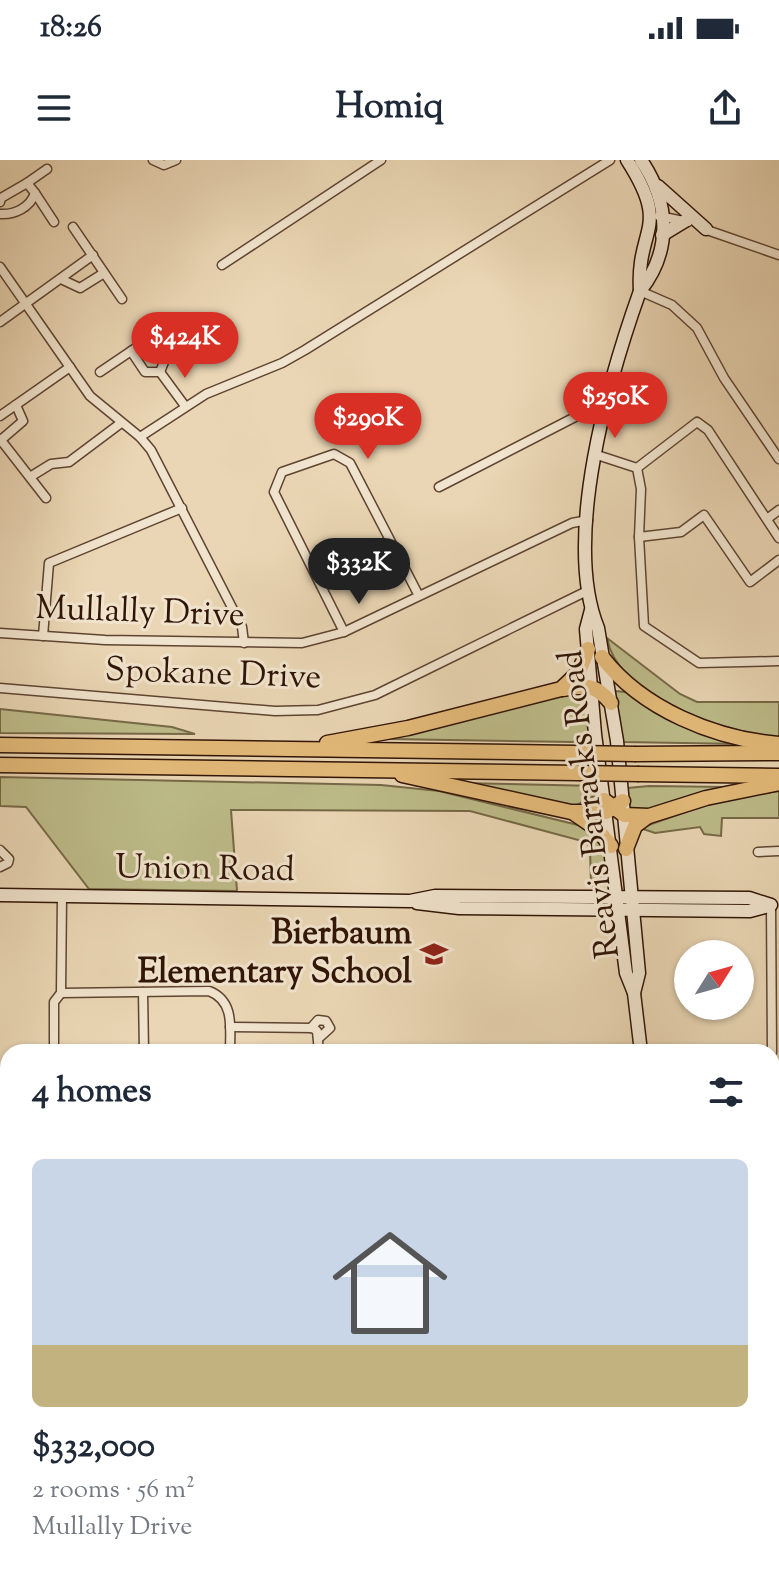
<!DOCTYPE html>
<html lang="en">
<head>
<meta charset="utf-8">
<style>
  body { margin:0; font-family:"Sorts Mill Goudy",serif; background:#f6f6f7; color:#1f2937; height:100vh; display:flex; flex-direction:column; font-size:30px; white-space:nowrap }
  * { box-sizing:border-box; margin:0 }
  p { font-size:26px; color:#747a83 }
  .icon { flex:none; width:44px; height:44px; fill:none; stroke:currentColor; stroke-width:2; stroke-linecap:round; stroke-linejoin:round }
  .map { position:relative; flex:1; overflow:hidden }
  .sheet { position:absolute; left:0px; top:884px; width:780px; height:538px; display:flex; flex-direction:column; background:#fff; border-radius:24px 24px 0 0; box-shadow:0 2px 6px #0004 }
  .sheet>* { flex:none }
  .needle { width:52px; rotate:53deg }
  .tools { position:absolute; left:674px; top:780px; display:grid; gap:16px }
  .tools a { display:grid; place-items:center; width:80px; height:80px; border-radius:50%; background:#fff; box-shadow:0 2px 6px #0004; font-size:40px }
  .price { position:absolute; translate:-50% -68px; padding:0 18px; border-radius:28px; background:#d93025; color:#fff; font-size:26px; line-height:52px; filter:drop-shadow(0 2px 4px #0008) }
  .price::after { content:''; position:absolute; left:50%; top:48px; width:24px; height:18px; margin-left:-12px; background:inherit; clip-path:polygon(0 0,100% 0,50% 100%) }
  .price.active { background:#222; color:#fff }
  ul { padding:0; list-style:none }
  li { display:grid; align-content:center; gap:16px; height:424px; padding:0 32px }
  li+li { border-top:2px solid #e0e1e3 }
  li span { display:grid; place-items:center; height:248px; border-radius:12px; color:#555 }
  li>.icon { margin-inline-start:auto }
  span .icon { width:144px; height:144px; fill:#fffc; stroke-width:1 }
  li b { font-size:34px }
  h2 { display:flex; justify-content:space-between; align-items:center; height:96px; padding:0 32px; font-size:34px }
  .status { display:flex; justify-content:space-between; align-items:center; height:56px; padding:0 40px; background:#fff; direction:ltr }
  .status svg { height:22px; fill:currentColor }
  header { display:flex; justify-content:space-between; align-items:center; height:104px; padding:0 32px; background:#fff; font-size:36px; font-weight:700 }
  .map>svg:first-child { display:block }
  .green { fill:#bdbc89; stroke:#766847; stroke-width:2 }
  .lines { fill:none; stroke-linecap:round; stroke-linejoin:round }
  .minor-casing { stroke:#5e4431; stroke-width:11 }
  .tertiary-casing { stroke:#5e4431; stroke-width:13 }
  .secondary-casing { stroke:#301405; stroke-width:15 }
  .motorway-casing { stroke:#301405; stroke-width:17 }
  .minor { stroke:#f1e4ce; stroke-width:8 }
  .tertiary { stroke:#f1e4ce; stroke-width:10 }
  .secondary { stroke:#f1e4ce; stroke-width:12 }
  .motorway { stroke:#e5bb7a; stroke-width:14 }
  .motorway-bridge-casing { stroke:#301405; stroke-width:17; stroke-linecap:butt }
  .motorway-bridge { stroke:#e5bb7a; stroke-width:14 }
  .labels { text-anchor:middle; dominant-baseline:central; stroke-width:6; stroke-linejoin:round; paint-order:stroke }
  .street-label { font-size:34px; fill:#301405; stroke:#f1e4ce }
  .poi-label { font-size:34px; font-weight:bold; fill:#301405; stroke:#f1e4ce; text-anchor:end }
</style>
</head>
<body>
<div class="status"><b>18:26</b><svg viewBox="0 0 49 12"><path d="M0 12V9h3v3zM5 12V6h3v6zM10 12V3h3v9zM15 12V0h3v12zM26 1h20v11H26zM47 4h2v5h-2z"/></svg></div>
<header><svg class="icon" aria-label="menu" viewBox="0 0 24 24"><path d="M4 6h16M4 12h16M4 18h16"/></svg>Homiq<svg class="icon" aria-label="share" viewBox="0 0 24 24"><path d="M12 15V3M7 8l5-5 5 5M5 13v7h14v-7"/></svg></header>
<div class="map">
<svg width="779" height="1421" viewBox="0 0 779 1421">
  <rect width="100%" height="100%" fill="#ead6b4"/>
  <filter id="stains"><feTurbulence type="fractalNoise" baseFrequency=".0025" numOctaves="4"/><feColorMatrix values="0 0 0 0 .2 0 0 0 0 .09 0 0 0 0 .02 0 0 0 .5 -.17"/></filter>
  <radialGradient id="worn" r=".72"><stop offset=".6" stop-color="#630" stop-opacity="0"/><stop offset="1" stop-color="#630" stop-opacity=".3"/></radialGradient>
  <g class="green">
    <path d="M607,478L680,534L697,542H779V579C724,570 618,539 607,478Z"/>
    <path d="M570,531H587L591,579L572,582L387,579Z"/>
    <path d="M615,531L625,532L676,561L742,584L623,582Z"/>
    <path d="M0,549L172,567L195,574L0,573Z"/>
    <path d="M0,617L381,625L439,631L586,667C603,678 612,705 602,724L591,726L590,688L586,682L470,651L231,650L237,731L89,729L26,647L0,646Z"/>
    <path d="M459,623L597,626L594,636L575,646Z"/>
    <path d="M649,626L730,627L641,653L629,649L628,628Z"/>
    <path d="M779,631V658H722L721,676L704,674L700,667L655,673L640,668L720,640Z"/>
  </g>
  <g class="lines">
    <g class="minor-casing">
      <g id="minor">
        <path d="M153,0L164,5L176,0"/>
        <path d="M27,23L47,9"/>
        <path d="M35,33L54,62"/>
        <path d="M0,42L1,38L27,23L35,33C30,48 14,55 0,54"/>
        <path d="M659,56L688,62"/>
        <path d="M73,67L122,139"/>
        <path d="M704,69L779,95"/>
        <path d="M222,105L381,0"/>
        <path d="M0,107L90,236L140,277L151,290L242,467L244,483"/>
        <path d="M63,120L80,128L104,113"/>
        <path d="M640,131L672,145L697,168L724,218L779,299"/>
        <path d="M0,162L93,95"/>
        <path d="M150,179L164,202L160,212"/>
        <path d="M131,191L145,212H160"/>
        <path d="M100,212L174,162"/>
        <path d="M160,212L185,246"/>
        <path d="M0,256L70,207"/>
        <path d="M140,277L206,234L282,203L305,190L610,0"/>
        <path d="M0,279L46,338"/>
        <path d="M1,280L23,261L16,245"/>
        <path d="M594,294L637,308L641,329L639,377L644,466L699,503L779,501"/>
        <path d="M637,308L697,262L708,270L779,378"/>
        <path d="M30,317L51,304L69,302L121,263"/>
        <path d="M439,327L577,256L602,254"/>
        <path d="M767,359L779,350"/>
        <path d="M639,377L681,372L704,355L750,422L779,400"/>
        <path d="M344,472L274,332L282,312L334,294L350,303L418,434"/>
        <path d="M0,473L105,480L302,483L344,472L572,363L588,360"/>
        <path d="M43,476L49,403L182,348"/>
        <path d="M0,528L275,551L318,550L375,535L589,430"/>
        <path d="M0,690L9,699L8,703L0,707"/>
        <path d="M758,692L779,691"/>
        <path d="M771,745L772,892"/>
        <path d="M143,832L144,892"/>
        <path d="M61,833L209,831C235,841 230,868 230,892"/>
        <path d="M230,867L313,868L317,871L319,892"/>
        <path d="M311,868L318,860L326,861L330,868L319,878"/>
        <path d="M54,892V842L61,833L62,736"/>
        <path d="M772,1014L779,1013"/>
        <path d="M772,1194H779"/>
        <path d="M772,1390H779"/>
        <path d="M20,1414L21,1421"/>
        <path d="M298,1414L304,1421"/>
        <path d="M107,1421V1414"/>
        <path d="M197,1421V1414"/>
      </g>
    </g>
    <g class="tertiary-casing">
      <g id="tertiary">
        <path d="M0,1013L8,1022"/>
        <path d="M405,1414L409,1421"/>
      </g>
    </g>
    <g class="secondary-casing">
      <g id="secondary">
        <path d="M627,0C672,70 636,66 640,131"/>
        <path d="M658,26L706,69"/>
        <path d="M662,75L685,61"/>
        <path d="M591,450L586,469L595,574L626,813L634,833L641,892"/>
        <path d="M0,735L410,741L435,736L749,738L771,745"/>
        <path d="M417,743L459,748L750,751L769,746"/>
        <path d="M634,833L639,813L617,581L598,468C562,379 609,218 640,131C673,90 669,41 641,0"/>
        <path d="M693,1414L694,1421"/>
      </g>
    </g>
    <g class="motorway-casing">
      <g id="motorway">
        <path d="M602,497C642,549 715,579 779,584"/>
        <path d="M563,529C586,525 596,524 611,543"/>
        <path d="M327,583L408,568L561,529L579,512L588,489"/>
        <path d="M0,585L576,593"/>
        <path d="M636,594L779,593"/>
        <path d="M0,605L579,613"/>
        <path d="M639,614L779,616"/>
        <path d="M402,615L571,652H606L623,641"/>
        <path d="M604,640L624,655L649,656L706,638L779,623"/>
        <path d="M575,654L597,669L611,686"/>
        <path d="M626,689L635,666L647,657"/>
      </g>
    </g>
    <use href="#minor" class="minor"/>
    <use href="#tertiary" class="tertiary"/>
    <use href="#secondary" class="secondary"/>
    <use href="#motorway" class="motorway"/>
    <g class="motorway-bridge-casing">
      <g id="motorway-bridge">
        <path d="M576,593L636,594"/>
        <path d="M579,613L639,614"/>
      </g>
    </g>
    <use href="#motorway-bridge" class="motorway-bridge"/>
  </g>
  <defs>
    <g id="school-bare" transform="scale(2.16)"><path d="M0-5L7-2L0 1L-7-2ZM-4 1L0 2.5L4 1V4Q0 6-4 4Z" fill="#8f2418" stroke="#f1e4ce" stroke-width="2.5" paint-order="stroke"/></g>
  </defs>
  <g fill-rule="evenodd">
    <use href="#school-bare" x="434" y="794"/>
  </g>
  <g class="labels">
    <g class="street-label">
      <text transform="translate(140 453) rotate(2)">Mullally Drive</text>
      <text transform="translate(213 515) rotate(2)">Spokane Drive</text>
      <text transform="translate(591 644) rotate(-97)">Reavis Barracks Road</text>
      <text transform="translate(205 710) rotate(1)">Union Road</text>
    </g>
    <g class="poi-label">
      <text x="412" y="774">Bierbaum<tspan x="412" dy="39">Elementary School</tspan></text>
    </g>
  </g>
  <rect width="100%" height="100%" filter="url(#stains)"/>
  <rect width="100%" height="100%" fill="url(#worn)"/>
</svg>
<div class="tools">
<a><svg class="needle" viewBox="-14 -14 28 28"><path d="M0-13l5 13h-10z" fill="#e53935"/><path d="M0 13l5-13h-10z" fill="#747a83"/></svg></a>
</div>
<b class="price" style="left:185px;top:220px">$424K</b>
<b class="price" style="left:615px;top:280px">$250K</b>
<b class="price" style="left:368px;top:301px">$290K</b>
<b class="price active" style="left:359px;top:446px">$332K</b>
<section class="sheet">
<h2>4 homes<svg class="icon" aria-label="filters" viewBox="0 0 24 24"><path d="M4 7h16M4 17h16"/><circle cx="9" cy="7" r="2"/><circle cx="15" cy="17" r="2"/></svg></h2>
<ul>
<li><span style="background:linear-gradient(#c9d6e8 75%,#c2b280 0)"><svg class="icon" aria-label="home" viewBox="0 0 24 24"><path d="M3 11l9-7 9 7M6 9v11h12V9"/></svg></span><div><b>$332,000</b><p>2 rooms · 56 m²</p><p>Mullally Drive</p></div></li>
</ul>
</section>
</div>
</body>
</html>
